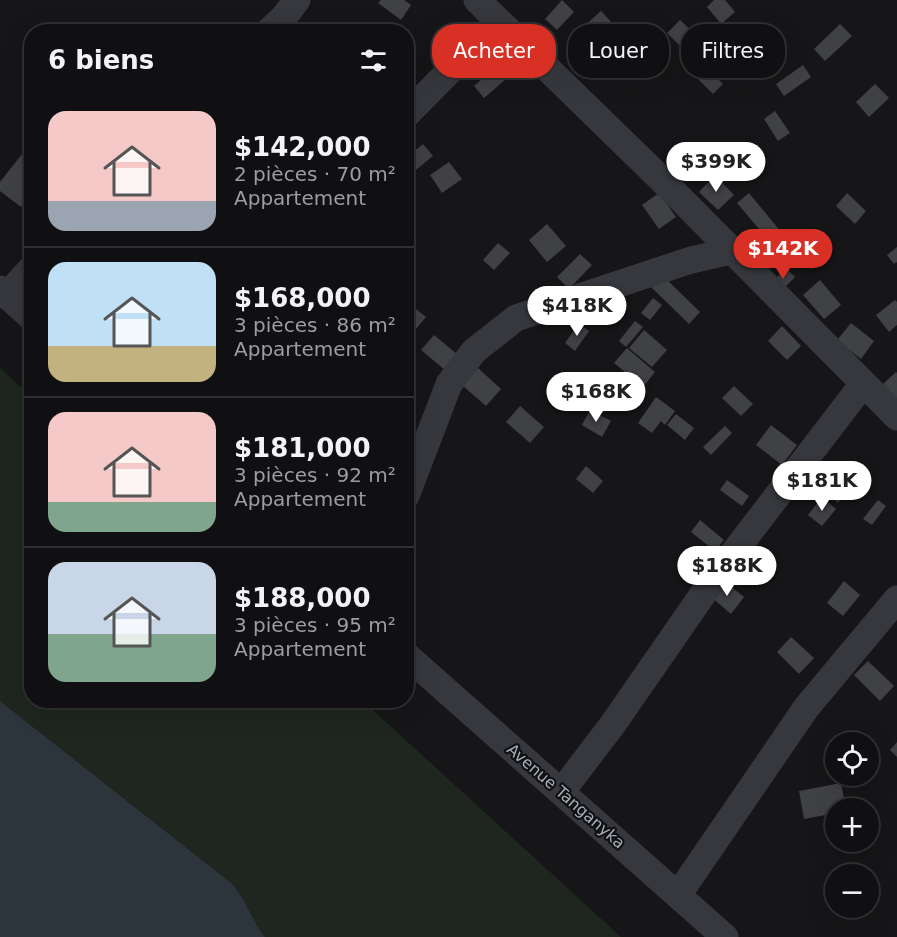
<!DOCTYPE html>
<html lang="fr">
<head>
<meta charset="utf-8">
<style>
  body { margin:0; font-family:"DejaVu Sans",sans-serif; background:#1e1e20; color:#f1f3f6; height:100vh; display:flex; flex-direction:column; font-size:22px; white-space:nowrap }
  * { box-sizing:border-box; margin:0 }
  p { font-size:20px; color:#9c9d9f }
  .icon { flex:none; width:33px; height:33px; fill:none; stroke:currentColor; stroke-width:2; stroke-linecap:round; stroke-linejoin:round }
  .map { position:relative; flex:1; overflow:hidden }
  .panel { position:absolute; left:24px; top:24px; width:390px; height:684px; display:flex; flex-direction:column; background:#101012; border-radius:24px; box-shadow:0 6px 24px #0002,0 0 0 2px #303032 }
  .panel>* { flex:none }
  .guide { position:absolute; left:432px; top:24px; width:375px; height:54px; display:flex; gap:12px }
  .fabs { position:absolute; left:825px; top:732px; display:grid; gap:12px }
  .fabs a { display:grid; place-items:center; width:54px; height:54px; border-radius:50%; background:#101012; box-shadow:0 6px 24px #0002,0 0 0 2px #303032; font-size:30px }
  .price { position:absolute; translate:-50% -51px; padding:0 14px; border-radius:21px; background:#fff; color:#222; font-size:20px; line-height:39px; filter:drop-shadow(0 2px 3px #0008) }
  .price::after { content:''; position:absolute; left:50%; top:36px; width:18px; height:14px; margin-left:-9px; background:inherit; clip-path:polygon(0 0,100% 0,50% 100%) }
  .price.on { background:#d93025; color:#fff }
  ul { padding:0; list-style:none }
  li { display:flex; align-items:center; gap:18px; height:150px; padding:0 24px }
  li+li { border-top:2px solid #303032 }
  li span { display:grid; place-items:center; flex:none; width:168px; height:120px; border-radius:18px; color:#555 }
  li>.icon { margin-inline-start:auto }
  span .icon { width:72px; height:72px; fill:#fffc; stroke-width:1 }
  li b { font-size:26px }
  h2 { display:flex; justify-content:space-between; align-items:center; height:72px; padding:0 24px; font-size:26px }
  .tag { padding:0 21px; border-radius:24px; background:#101012; box-shadow:0 6px 24px #0002,0 0 0 2px #303032; font-size:21px; line-height:54px }
  .tag.on { background:#d93025; color:#fff }
  .map>svg:first-child { display:block }
  .green { fill:#1e261f }
  .water { fill:#2c353c }
  .building { fill:#404145 }
  .lines { fill:none; stroke-linecap:round; stroke-linejoin:round }
  .minor { stroke:#37383d; stroke-width:27 }
  .labels { text-anchor:middle; dominant-baseline:central; stroke-width:4.5; stroke-linejoin:round; paint-order:stroke }
  .street-label { font-size:16px; fill:#a8adb8; stroke:#111113 }
</style>
</head>
<body>
<div class="map">
<svg width="897" height="937" viewBox="0 0 897 937">
  <rect width="100%" height="100%" fill="#161618"/>
  <path class="green" d="M0,368L31,396L32,700L363,701L621,937H265C251,920 243,900 230,882L0,701Z"/>
  <path class="water" d="M0,701L230,882C246,898 251,920 265,937H0Z"/>
  <g class="building">
    <path d="M381,0H404L411,5L401,20L378,3Z"/>
    <path d="M562,0L574,12L557,30L545,19Z"/>
    <path d="M714,0H725L735,12L721,24L707,7Z"/>
    <path d="M601,11L615,26L596,43L582,28Z"/>
    <path d="M680,20L699,38L686,52L667,33Z"/>
    <path d="M346,22L356,32H337Z"/>
    <path d="M840,24L852,36L825,61L814,49Z"/>
    <path d="M639,53L656,70L647,79L630,63Z"/>
    <path d="M701,62L723,84L713,94L691,72Z"/>
    <path d="M803,65L811,77L784,96L776,84Z"/>
    <path d="M496,67L506,79L484,98L474,86Z"/>
    <path d="M875,84L889,98L869,117L856,102Z"/>
    <path d="M775,111L790,133L778,141L764,119Z"/>
    <path d="M423,144L433,156L411,174L406,169V158Z"/>
    <path d="M736,151L757,171L747,181L726,161Z"/>
    <path d="M22,154L32,161V194L21,207L0,191V182Z"/>
    <path d="M449,162L462,179L442,193L430,175Z"/>
    <path d="M715,175L734,195L718,210L699,192Z"/>
    <path d="M659,193L676,217L659,229L642,205Z"/>
    <path d="M749,193L791,244L780,254L737,203Z"/>
    <path d="M847,193L866,211L855,224L836,206Z"/>
    <path d="M547,224L566,246L547,262L529,240Z"/>
    <path d="M498,243L510,253L494,270L483,260Z"/>
    <path d="M897,247V262L894,264L887,255Z"/>
    <path d="M580,254L592,265L569,289L557,277Z"/>
    <path d="M786,268L795,277L780,292L771,283Z"/>
    <path d="M659,272L700,312L689,324L648,284Z"/>
    <path d="M820,280L841,305L824,319L803,295Z"/>
    <path d="M653,298L662,305L650,320L641,313Z"/>
    <path d="M895,300L897,302V325L889,332L876,315Z"/>
    <path d="M406,301L426,317L406,341Z"/>
    <path d="M635,321L643,327L626,347L619,341Z"/>
    <path d="M579,323L589,331L575,351L565,343Z"/>
    <path d="M851,323L874,341L861,359L837,340Z"/>
    <path d="M782,326L801,346L787,360L768,341Z"/>
    <path d="M644,330L667,350L652,367L629,348Z"/>
    <path d="M434,335L458,355L445,370L421,350Z"/>
    <path d="M627,348L655,372L643,387L614,363Z"/>
    <path d="M478,368L501,389L486,406L463,386Z"/>
    <path d="M896,372L897,373V399L883,384Z"/>
    <path d="M734,386L753,404L741,416L722,398Z"/>
    <path d="M656,397L675,411L665,425L661,421L652,433L638,423Z"/>
    <path d="M520,406L544,427L530,443L506,422Z"/>
    <path d="M590,410L611,421L602,437L582,425Z"/>
    <path d="M676,414L694,428L685,440L667,425Z"/>
    <path d="M771,425L797,445L782,465L756,445Z"/>
    <path d="M725,426L732,433L711,455L703,447Z"/>
    <path d="M586,466L603,481L593,493L576,479Z"/>
    <path d="M727,480L749,496L742,506L720,490Z"/>
    <path d="M831,483L844,495L838,503L824,490Z"/>
    <path d="M822,497L836,509L822,526L808,515Z"/>
    <path d="M878,500L886,506L872,525L863,519Z"/>
    <path d="M700,520L724,540L715,551L691,532Z"/>
    <path d="M723,580L744,597L731,614L710,596Z"/>
    <path d="M844,581L860,595L843,616L827,603Z"/>
    <path d="M791,637L814,658L799,674L777,652Z"/>
    <path d="M868,661L894,686L880,701L854,675Z"/>
    <path d="M897,742V757L890,750Z"/>
    <path d="M841,783L846,808H836V813L804,819L799,791Z"/>
  </g>
  <g class="lines">
    <g class="minor">
      <path d="M477,0L665,183L897,417"/>
      <path d="M268,32L284,17L297,0"/>
      <path d="M406,115L498,22"/>
      <path d="M0,289L32,318"/>
      <path d="M7,295L32,268"/>
      <path d="M406,496L449,384L474,351L516,318L691,260L731,251"/>
      <path d="M406,655L725,937"/>
      <path d="M562,791L613,724L712,581L863,384"/>
      <path d="M678,895L806,708L897,599"/>
    </g>
  </g>
  <g class="labels">
    <g class="street-label">
      <text transform="translate(566 796) rotate(41)">Avenue Tanganyka</text>
    </g>
  </g>
</svg>
<div class="fabs">
<a><svg class="icon" aria-label="locate" viewBox="0 0 24 24"><circle cx="12" cy="12" r="6"/><path d="M12 2v4M12 18v4M2 12h4M18 12h4"/></svg></a>
<a>+</a>
<a>−</a>
</div>
<b class="price" style="left:716px;top:193px">$399K</b>
<b class="price on" style="left:783px;top:280px">$142K</b>
<b class="price" style="left:577px;top:337px">$418K</b>
<b class="price" style="left:596px;top:423px">$168K</b>
<b class="price" style="left:822px;top:512px">$181K</b>
<b class="price" style="left:727px;top:597px">$188K</b>
<div class="guide">
<a class="tag on">Acheter</a>
<a class="tag">Louer</a>
<a class="tag">Filtres</a>
</div>
<section class="panel">
<h2>6 biens<svg class="icon" aria-label="filters" viewBox="0 0 24 24"><path d="M4 7h16M4 17h16"/><circle cx="9" cy="7" r="2"/><circle cx="15" cy="17" r="2"/></svg></h2>
<ul>
<li><span style="background:linear-gradient(#f6c9c9 75%,#9aa5b1 0)"><svg class="icon" aria-label="home" viewBox="0 0 24 24"><path d="M3 11l9-7 9 7M6 9v11h12V9"/></svg></span><div><b>$142,000</b><p>2 pièces · 70 m²</p><p>Appartement</p></div></li>
<li><span style="background:linear-gradient(#bfe0f5 70%,#c2b280 0)"><svg class="icon" aria-label="home" viewBox="0 0 24 24"><path d="M3 11l9-7 9 7M6 9v11h12V9"/></svg></span><div><b>$168,000</b><p>3 pièces · 86 m²</p><p>Appartement</p></div></li>
<li><span style="background:linear-gradient(#f6c9c9 75%,#7fa58c 0)"><svg class="icon" aria-label="home" viewBox="0 0 24 24"><path d="M3 11l9-7 9 7M6 9v11h12V9"/></svg></span><div><b>$181,000</b><p>3 pièces · 92 m²</p><p>Appartement</p></div></li>
<li><span style="background:linear-gradient(#c9d6e8 60%,#7fa58c 0)"><svg class="icon" aria-label="home" viewBox="0 0 24 24"><path d="M3 11l9-7 9 7M6 9v11h12V9"/></svg></span><div><b>$188,000</b><p>3 pièces · 95 m²</p><p>Appartement</p></div></li>
</ul>
</section>
</div>
</body>
</html>
